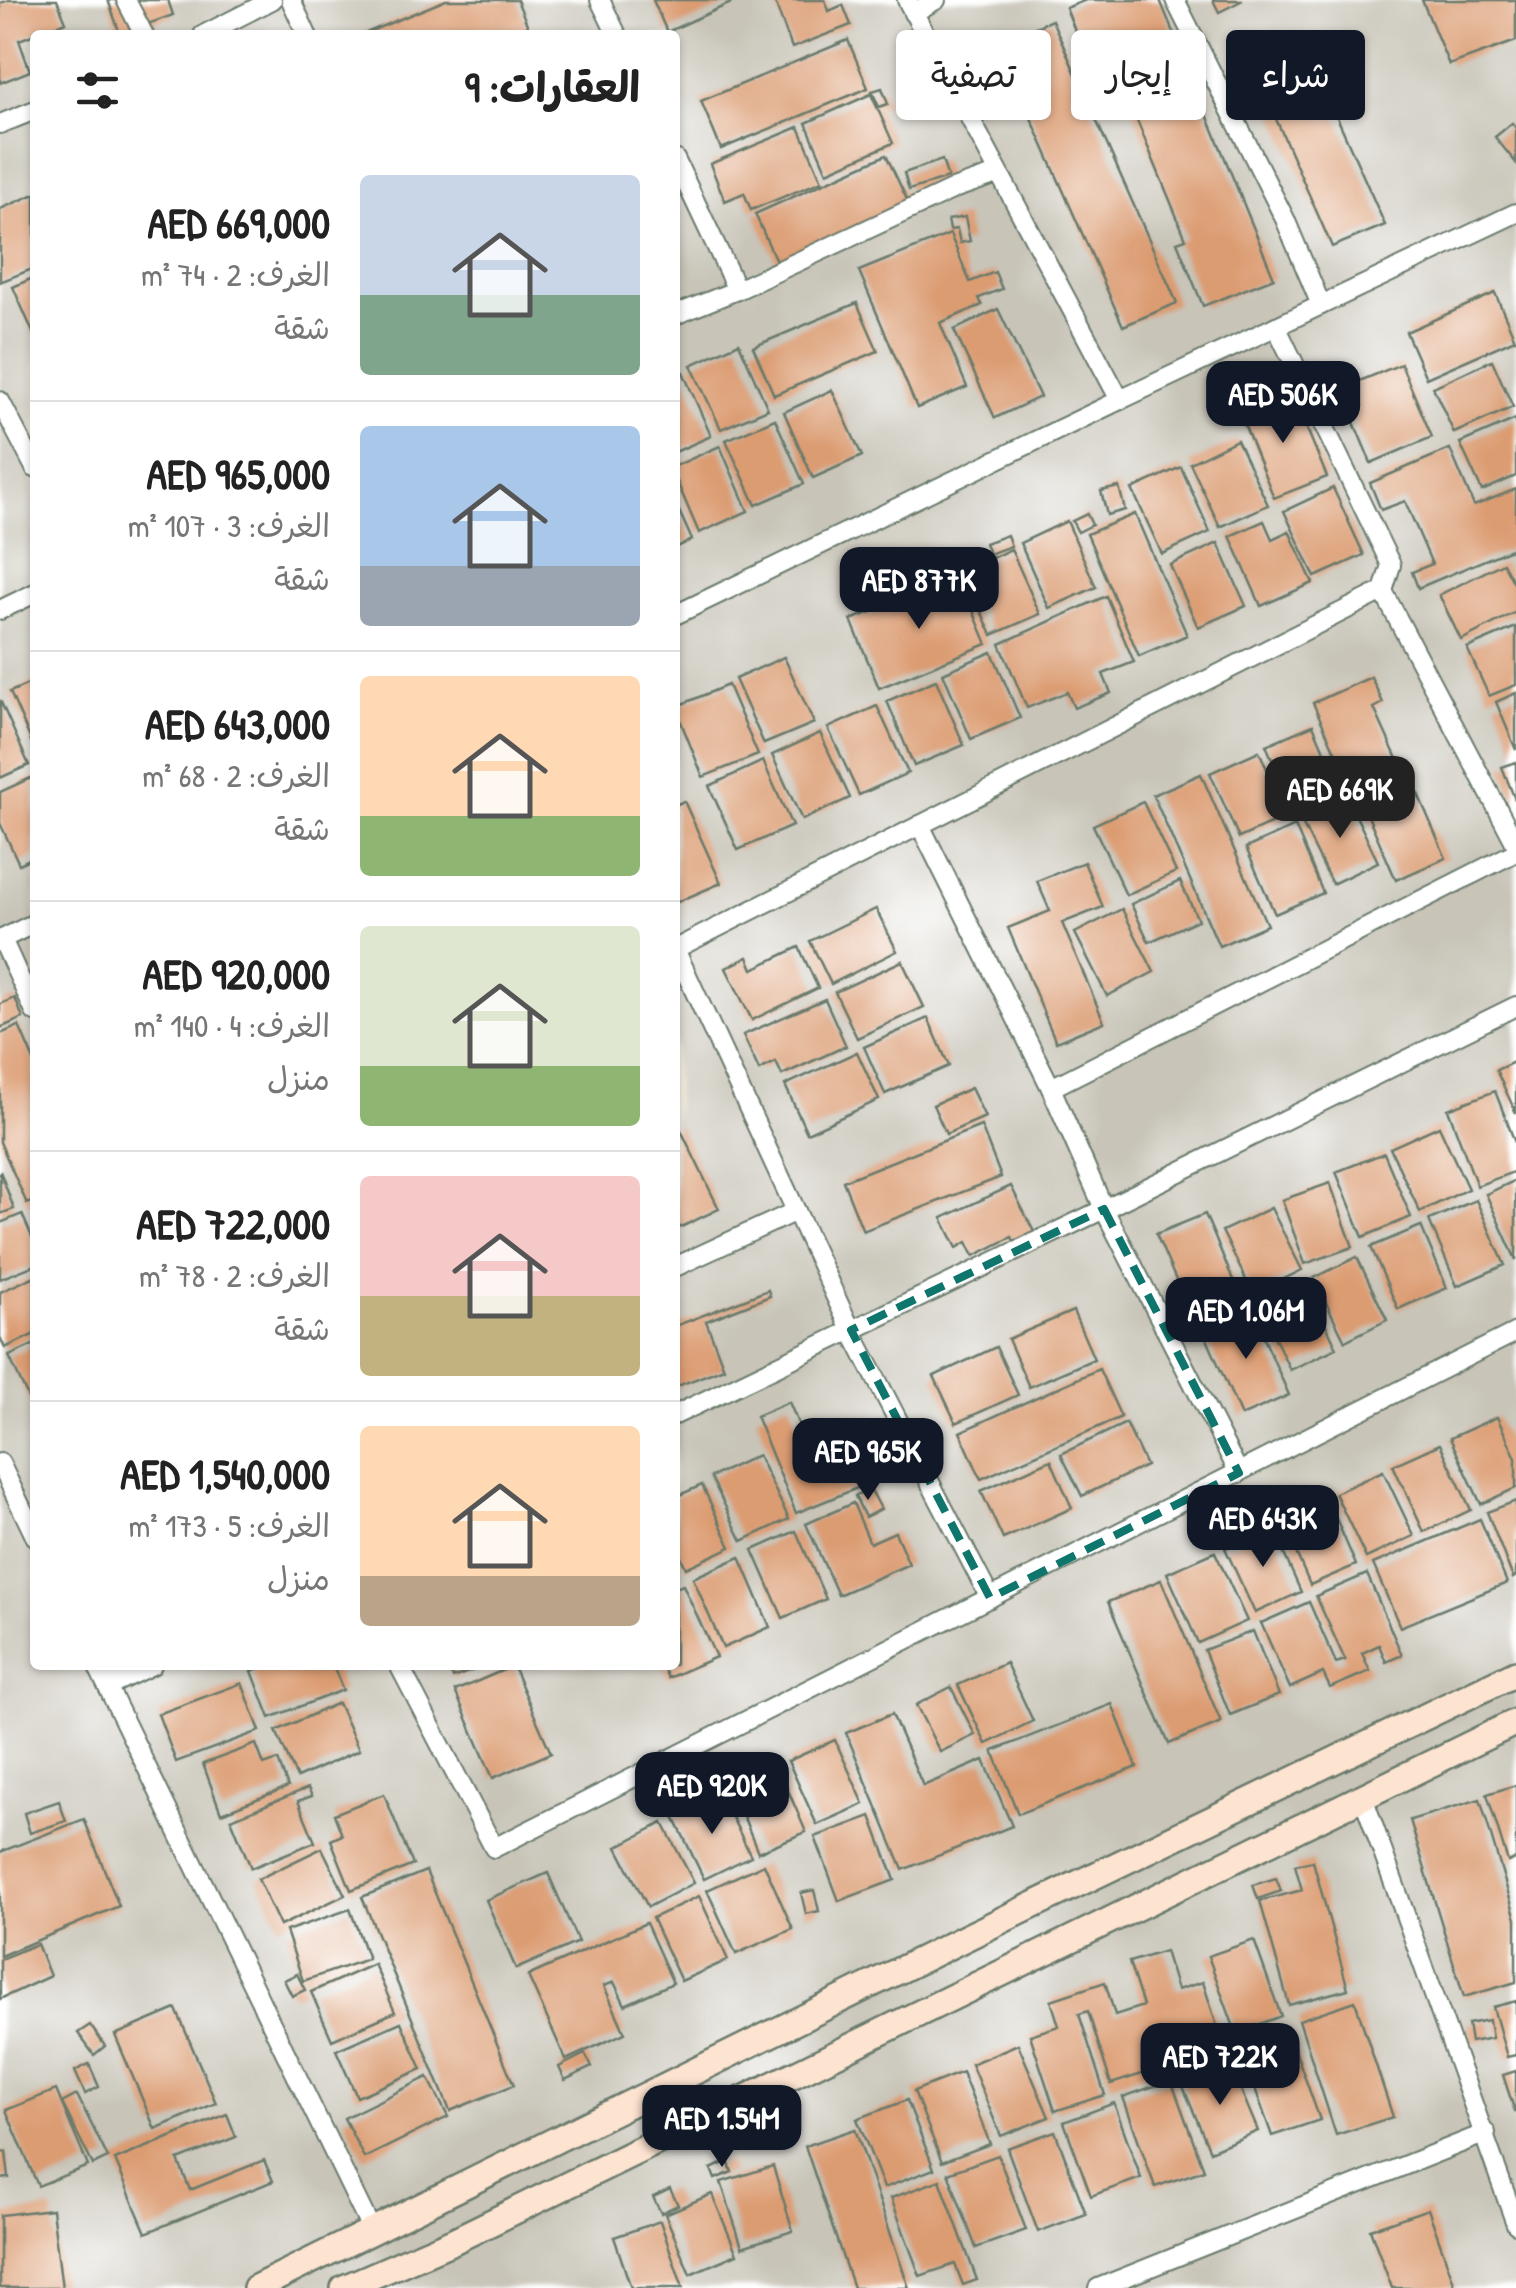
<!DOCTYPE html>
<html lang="ar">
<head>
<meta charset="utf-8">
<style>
  body { margin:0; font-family:"Patrick Hand","Playpen Sans Arabic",sans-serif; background:#f2f2f2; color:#222; direction:rtl; height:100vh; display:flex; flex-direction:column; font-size:38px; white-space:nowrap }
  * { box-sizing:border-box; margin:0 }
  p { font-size:32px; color:#767676 }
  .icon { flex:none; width:55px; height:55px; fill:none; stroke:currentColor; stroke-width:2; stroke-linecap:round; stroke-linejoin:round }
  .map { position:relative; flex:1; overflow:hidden; direction:ltr }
  .panel { position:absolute; left:30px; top:30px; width:650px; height:1640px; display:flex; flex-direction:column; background:#fff; border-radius:10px; box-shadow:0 2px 8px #0004; direction:rtl }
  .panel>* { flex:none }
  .guide { position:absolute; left:710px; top:30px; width:655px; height:90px; direction:rtl; display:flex; gap:20px }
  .price { position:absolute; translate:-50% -85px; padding:0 22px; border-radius:20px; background:#111827; color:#fff; font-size:32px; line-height:65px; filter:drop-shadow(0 2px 5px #0008) }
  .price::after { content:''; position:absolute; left:50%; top:60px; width:30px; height:22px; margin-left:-15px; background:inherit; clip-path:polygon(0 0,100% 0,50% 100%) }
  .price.on { background:#222; color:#fff }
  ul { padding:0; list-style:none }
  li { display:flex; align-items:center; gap:30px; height:250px; padding:0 40px }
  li+li { border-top:2px solid #e0e0e0 }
  li span { display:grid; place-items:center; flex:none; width:280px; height:200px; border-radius:10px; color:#555 }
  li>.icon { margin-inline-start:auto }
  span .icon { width:120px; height:120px; fill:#fffc; stroke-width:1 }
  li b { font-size:42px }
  h2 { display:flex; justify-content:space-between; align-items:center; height:120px; padding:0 40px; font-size:42px }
  .chip { padding:0 35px; border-radius:10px; background:#fff; box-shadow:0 2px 8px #0004; font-size:35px; line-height:90px }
  .chip.on { background:#111827; color:#fff }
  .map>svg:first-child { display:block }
  .industrial { fill:#c8c4b8; fill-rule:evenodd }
  .building { fill:#db9c72 }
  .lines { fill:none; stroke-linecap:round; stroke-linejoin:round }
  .street-casing { stroke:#6a7a6c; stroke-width:22 }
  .secondary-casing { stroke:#6a7a6c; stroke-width:30 }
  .street { stroke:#fff; stroke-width:18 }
  .secondary { stroke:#fde4d1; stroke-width:25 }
  .marked { fill:none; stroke:#0f766e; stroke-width:8; stroke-dasharray:20 12; stroke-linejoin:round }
</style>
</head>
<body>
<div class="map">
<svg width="1516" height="2288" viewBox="0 0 1516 2288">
  <rect width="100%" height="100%" fill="#fff"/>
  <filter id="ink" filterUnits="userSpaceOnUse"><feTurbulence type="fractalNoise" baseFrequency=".01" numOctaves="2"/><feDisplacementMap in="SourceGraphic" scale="20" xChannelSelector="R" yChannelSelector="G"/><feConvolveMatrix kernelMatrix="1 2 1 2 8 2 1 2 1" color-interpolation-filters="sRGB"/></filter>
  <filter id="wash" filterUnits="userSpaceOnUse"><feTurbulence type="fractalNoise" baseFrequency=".0048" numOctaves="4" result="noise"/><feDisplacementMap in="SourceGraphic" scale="40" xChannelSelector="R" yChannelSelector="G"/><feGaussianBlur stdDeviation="2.25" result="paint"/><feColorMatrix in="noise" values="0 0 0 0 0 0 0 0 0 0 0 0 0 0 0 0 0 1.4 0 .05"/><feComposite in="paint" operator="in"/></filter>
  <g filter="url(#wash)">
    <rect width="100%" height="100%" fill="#f5ead4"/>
    <path class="industrial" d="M0,0H1516V2288H0ZM35,35H675V1665H35Z"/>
    <g id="blocks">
      <g class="building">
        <path d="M9,0H57L66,22L19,40L30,71L0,83V3Z"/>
        <path d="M108,0H168L173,15L120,34Z"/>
        <path d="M446,0H517L531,34L361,35Z"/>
        <path d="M653,0H730L731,3L667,32Z"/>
        <path d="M774,0H825L829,11L843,5L851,25L792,48Z"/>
        <path d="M1086,0H1160L1274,278L1203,306L1177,242L1186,239L1116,70L1094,79L1066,8Z"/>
        <path d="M1213,0H1243L1219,12Z"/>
        <path d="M1422,0H1516V41L1449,65Z"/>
        <path d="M1052,20L1177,303L1123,326L998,43Z"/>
        <path d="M848,40L868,88L721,149L701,101Z"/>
        <path d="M1321,81L1385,225L1332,247L1269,103Z"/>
        <path d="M882,88L888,104L879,107L872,91Z"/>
        <path d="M871,94L893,143L827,172L806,123Z"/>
        <path d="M1512,123L1516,128V163L1495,137Z"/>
        <path d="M799,127L822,181L751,210L744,193L725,201L710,164Z"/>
        <path d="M886,155L909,204L777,263L755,214Z"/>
        <path d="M942,160L948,178L909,190L904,173Z"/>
        <path d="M35,194V268L0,282V209Z"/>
        <path d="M965,217L970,241L960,243L957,229L950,230L948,220Z"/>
        <path d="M950,234L970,282L995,272L1002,289L979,298L982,305L940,323L967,387L917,408L859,271Z"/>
        <path d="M35,277V337L13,287Z"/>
        <path d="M1495,293L1515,339L1426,378L1406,332Z"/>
        <path d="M857,303L878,351L774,395L753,347Z"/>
        <path d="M998,309L1040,397L995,418L954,330Z"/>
        <path d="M739,343L768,409L721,429L691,365Z"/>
        <path d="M1492,360L1513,407L1454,433L1433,387Z"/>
        <path d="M1401,364L1432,437L1371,463L1340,389Z"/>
        <path d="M683,372L711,436L675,452V375Z"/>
        <path d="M832,390L862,456L813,478L784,412Z"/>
        <path d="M1292,393L1327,477L1274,498L1240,414Z"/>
        <path d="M775,419L804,484L756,505L726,440Z"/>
        <path d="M1516,419V476L1482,491L1460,443Z"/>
        <path d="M1237,440L1268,505L1220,527L1190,463Z"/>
        <path d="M720,446L748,511L699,533L675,477V466Z"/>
        <path d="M1450,449L1474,506L1516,489V547L1418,588L1412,572L1432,564L1405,501L1381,510L1370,483Z"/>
        <path d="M1181,467L1210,532L1162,554L1132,489Z"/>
        <path d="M1119,487L1125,510L1107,515L1101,491Z"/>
        <path d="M1333,488L1364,555L1315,577L1284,511Z"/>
        <path d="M675,502L692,540L675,548Z"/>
        <path d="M1087,514L1092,525L1078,532L1072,521Z"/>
        <path d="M1135,514L1187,635L1139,656L1087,534Z"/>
        <path d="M1067,521L1096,587L1049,608L1020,543Z"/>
        <path d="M1264,521L1272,539L1289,531L1313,583L1261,606L1230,536Z"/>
        <path d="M1007,535L1011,546L989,554L985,543Z"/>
        <path d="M1218,543L1246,606L1198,627L1170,565Z"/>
        <path d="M1011,549L1040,614L992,635L963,571Z"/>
        <path d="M1503,563L1516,587V612L1461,640L1439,595Z"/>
        <path d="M959,577L987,644L879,688L851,620Z"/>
        <path d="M1106,596L1134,662L1103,674L1111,693L1074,708L1067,692L1027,708L1000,644Z"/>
        <path d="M1516,627V685L1489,696L1467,648Z"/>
        <path d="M992,652L1020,718L971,739L943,673Z"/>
        <path d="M784,657L814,723L764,744L735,679Z"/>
        <path d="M1371,677L1383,703L1374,708L1398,761L1349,782L1313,703Z"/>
        <path d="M936,680L964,745L914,766L887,701Z"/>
        <path d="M35,681V750L10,692Z"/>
        <path d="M728,685L758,755L703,777L675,707Z"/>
        <path d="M1516,693V750L1496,702Z"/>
        <path d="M0,700L29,765L0,778Z"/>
        <path d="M877,706L908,773L859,795L828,728Z"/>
        <path d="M1313,725L1341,790L1294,810L1266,745Z"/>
        <path d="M820,733L850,798L802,820L772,755Z"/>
        <path d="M1259,751L1288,816L1239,838L1210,773Z"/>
        <path d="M763,761L792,826L738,850L709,786Z"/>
        <path d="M1516,762V802L1502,767Z"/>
        <path d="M1408,771L1446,858L1396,880L1358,793Z"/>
        <path d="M1201,774L1267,925L1219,946L1153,795Z"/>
        <path d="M35,776V856L19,864L0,823V792Z"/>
        <path d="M1348,799L1378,862L1332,884L1301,821Z"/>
        <path d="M684,801L721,883L675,903V805Z"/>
        <path d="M1143,802L1176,872L1126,895L1093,825Z"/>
        <path d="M1295,826L1323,893L1275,914L1246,848Z"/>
        <path d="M1084,862L1103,907L1062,923L1104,1022L1056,1042L1008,928L1050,911L1037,881Z"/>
        <path d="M1180,881L1198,920L1149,942L1131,904Z"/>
        <path d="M876,909L897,951L831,984L810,941Z"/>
        <path d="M1122,909L1154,972L1107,996L1075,933Z"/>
        <path d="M799,947L818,988L752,1020L726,968L748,957L753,969Z"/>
        <path d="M902,961L924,1007L857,1038L835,992Z"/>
        <path d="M15,998L23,1018L0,1028V1004Z"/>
        <path d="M825,999L846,1046L782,1075L776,1062L759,1070L743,1035Z"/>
        <path d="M928,1018L949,1066L885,1094L864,1047Z"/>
        <path d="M19,1026L35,1063V1201L27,1204L0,1142V1034Z"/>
        <path d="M857,1052L879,1100L807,1133L785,1085Z"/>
        <path d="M1516,1061V1113L1496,1070Z"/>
        <path d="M971,1088L985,1117L946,1134L933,1105Z"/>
        <path d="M1495,1091L1516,1145V1171L1477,1186L1448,1109Z"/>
        <path d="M679,1126L719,1209L675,1230V1128Z"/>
        <path d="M981,1126L1001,1177L863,1231L843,1181Z"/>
        <path d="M1439,1126L1468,1189L1420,1212L1390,1148Z"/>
        <path d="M1384,1153L1411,1217L1363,1237L1336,1172Z"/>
        <path d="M0,1171L14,1209L0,1214Z"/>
        <path d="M1516,1180V1260L1486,1194Z"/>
        <path d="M1330,1183L1353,1247L1305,1264L1282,1200Z"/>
        <path d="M1011,1186L1034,1232L1014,1241L1012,1237L974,1256L967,1242L957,1248L942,1218Z"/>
        <path d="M1476,1200L1505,1265L1457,1286L1429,1220Z"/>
        <path d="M1271,1208L1302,1270L1253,1294L1222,1231Z"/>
        <path d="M22,1214L35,1244V1265L0,1279V1223Z"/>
        <path d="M1205,1214L1242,1301L1194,1322L1156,1234Z"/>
        <path d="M1421,1226L1447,1288L1398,1309L1371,1247Z"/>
        <path d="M1357,1257L1387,1320L1345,1341L1314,1278Z"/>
        <path d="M35,1276V1334L5,1348L0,1337V1292Z"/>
        <path d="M1306,1283L1337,1348L1290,1370L1259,1304Z"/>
        <path d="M768,1290L770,1296L706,1321L724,1368L675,1387V1326Z"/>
        <path d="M1251,1309L1289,1395L1241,1416L1203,1330Z"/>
        <path d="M1073,1311L1094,1359L1029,1387L1008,1339Z"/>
        <path d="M35,1344V1403L31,1404L9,1356Z"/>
        <path d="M996,1347L1018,1395L956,1423L934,1376Z"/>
        <path d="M1099,1369L1121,1417L981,1479L960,1432Z"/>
        <path d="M789,1402L815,1463L856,1446L872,1482L796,1513L756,1416Z"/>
        <path d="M1497,1417L1516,1458V1488L1481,1504L1450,1438Z"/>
        <path d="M1126,1423L1146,1466L1082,1496L1061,1454Z"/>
        <path d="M1440,1444L1471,1510L1424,1532L1393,1465Z"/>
        <path d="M758,1455L789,1519L742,1541L711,1477Z"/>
        <path d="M1051,1460L1072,1508L1003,1539L981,1491Z"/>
        <path d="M1383,1471L1414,1536L1366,1558L1335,1493Z"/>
        <path d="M702,1485L731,1547L686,1568L675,1544V1497Z"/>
        <path d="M870,1488L881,1509L865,1517L855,1496Z"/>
        <path d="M1328,1500L1356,1565L1310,1585L1282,1520Z"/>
        <path d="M1516,1501V1576L1513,1578L1487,1512Z"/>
        <path d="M853,1503L870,1543L895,1532L909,1564L838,1595L806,1524Z"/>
        <path d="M1480,1519L1507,1583L1400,1627L1373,1564Z"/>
        <path d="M1272,1527L1301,1592L1255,1613L1225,1548Z"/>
        <path d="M796,1531L826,1599L783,1618L753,1550Z"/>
        <path d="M1215,1552L1247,1621L1198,1643L1167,1573Z"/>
        <path d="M740,1557L770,1627L723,1648L693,1578Z"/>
        <path d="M1367,1574L1402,1655L1386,1662L1379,1645L1362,1653L1370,1671L1330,1688L1323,1673L1290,1688L1261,1623L1309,1602L1336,1663L1345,1660L1316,1596Z"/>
        <path d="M1161,1580L1221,1722L1169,1744L1108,1602Z"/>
        <path d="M683,1585L716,1657L668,1678L662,1665H675V1588Z"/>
        <path d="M1253,1631L1279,1695L1230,1715L1204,1650Z"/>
        <path d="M1006,1663L1033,1721L986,1744L958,1685Z"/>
        <path d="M267,1665H333L343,1690L270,1718L252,1671Z"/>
        <path d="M448,1665H487L453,1678Z"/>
        <path d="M513,1666L551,1753L493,1778L455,1691Z"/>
        <path d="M242,1683L260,1731L176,1762L158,1714Z"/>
        <path d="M951,1687L975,1735L940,1752L916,1705Z"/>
        <path d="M338,1703L359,1750L297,1778L276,1731Z"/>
        <path d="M1112,1704L1137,1767L1018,1814L993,1751Z"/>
        <path d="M892,1714L923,1786L984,1760L1012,1826L903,1870L846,1733Z"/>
        <path d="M835,1740L864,1804L817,1825L788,1761Z"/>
        <path d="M256,1744L264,1765L278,1760L288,1787L221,1813L203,1764Z"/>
        <path d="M778,1767L806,1832L758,1852L731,1786Z"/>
        <path d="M711,1778L719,1793L702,1802L694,1788Z"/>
        <path d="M1516,1785V1859L1508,1862L1487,1794Z"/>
        <path d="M308,1788L312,1796L298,1801L315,1842L251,1868L231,1819Z"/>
        <path d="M384,1794L413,1865L351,1890L331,1840L342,1835L334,1814Z"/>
        <path d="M721,1795L751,1856L704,1879L674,1817Z"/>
        <path d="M1480,1799L1516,1919V1982L1464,1997L1410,1820Z"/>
        <path d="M59,1801L66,1821L30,1833L24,1813Z"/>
        <path d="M871,1816L895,1880L839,1901L815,1837Z"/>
        <path d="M84,1819L119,1906L0,1956V1852Z"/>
        <path d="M663,1823L694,1883L648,1907L617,1847Z"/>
        <path d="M322,1848L345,1895L280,1926L258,1879Z"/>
        <path d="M1313,1861L1348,1989L1289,2005L1260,1901L1302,1890L1295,1865Z"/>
        <path d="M764,1864L793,1929L736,1954L707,1890Z"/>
        <path d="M426,1871L514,2085L450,2111L362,1897Z"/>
        <path d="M548,1873L578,1942L516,1969L486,1900Z"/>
        <path d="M1276,1878L1281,1891L1258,1899L1253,1885Z"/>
        <path d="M814,1890L819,1911L806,1914L801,1893Z"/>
        <path d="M699,1896L728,1960L681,1981L652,1918Z"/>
        <path d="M350,1909L368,1959L303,1981L286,1931Z"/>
        <path d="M646,1923L673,1983L625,2005L614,1982L604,1986L625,2033L566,2060L528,1976Z"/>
        <path d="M1254,1940L1281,2016L1236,2033L1208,1956Z"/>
        <path d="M37,1944L50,1976L0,1999V1959Z"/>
        <path d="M1165,1951L1177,1990L1203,1982L1224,2048L1111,2084L1088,2011L1079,2014L1105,2095L1055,2111L1030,2035L1059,2026L1051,2000L1105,1982L1115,2015L1143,2006L1129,1962Z"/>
        <path d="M374,1964L395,2012L332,2040L311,1992Z"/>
        <path d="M297,1974L305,1990L292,1996L284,1980Z"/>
        <path d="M1355,2001L1393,2117L1336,2135L1299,2020Z"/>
        <path d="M1516,2001V2055L1507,2057L1493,2007Z"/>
        <path d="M176,2009L216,2103L155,2129L115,2035Z"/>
        <path d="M1489,2020L1492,2038L1471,2042L1468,2024Z"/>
        <path d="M401,2022L422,2069L357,2097L336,2050Z"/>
        <path d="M90,2025L105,2046L94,2055L78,2033Z"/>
        <path d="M1288,2030L1320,2120L1272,2136L1240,2046Z"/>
        <path d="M1018,2044L1049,2117L1001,2136L971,2064Z"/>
        <path d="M585,2054L592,2067L565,2080L559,2067Z"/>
        <path d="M89,2064L99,2087L85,2094L75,2071Z"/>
        <path d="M1230,2064L1258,2131L1210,2151L1182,2084Z"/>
        <path d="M1516,2071V2112H1515L1503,2075Z"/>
        <path d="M962,2072L990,2144L942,2162L914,2091Z"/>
        <path d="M428,2077L448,2117L364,2158L344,2118Z"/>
        <path d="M1171,2080L1204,2170L1155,2187L1123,2097Z"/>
        <path d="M56,2090L88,2166L38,2186L6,2110Z"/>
        <path d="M77,2095L108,2158L93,2165L62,2103Z"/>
        <path d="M907,2100L934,2169L884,2188L857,2119Z"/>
        <path d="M1114,2103L1141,2178L1091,2196L1064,2122Z"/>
        <path d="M227,2114L236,2137L178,2160L190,2190L264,2160L273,2181L146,2233L115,2160Z"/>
        <path d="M855,2129L909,2288H853L805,2146Z"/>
        <path d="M1055,2131L1086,2214L1038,2232L1007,2148Z"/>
        <path d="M6,2152L9,2178L0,2179V2153Z"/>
        <path d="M998,2155L1026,2230L976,2248L948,2173Z"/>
        <path d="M728,2161L732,2172L715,2179L711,2169Z"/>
        <path d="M773,2166L793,2231L742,2247L721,2182Z"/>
        <path d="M940,2180L977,2280L963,2285L955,2264L920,2276L891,2198Z"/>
        <path d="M670,2189L678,2205L661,2213L653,2197Z"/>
        <path d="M712,2194L737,2254L690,2274L665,2214Z"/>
        <path d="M52,2209L62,2288H0V2215Z"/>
        <path d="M1428,2209L1456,2288H1392L1370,2229Z"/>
        <path d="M660,2221L683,2288H631L614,2237Z"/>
      </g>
    </g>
  </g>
  <g filter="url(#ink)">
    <use href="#blocks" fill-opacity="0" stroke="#6a7a6c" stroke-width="2.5"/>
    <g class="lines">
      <g class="street-casing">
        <g id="street">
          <path d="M126,0L144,35"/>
          <path d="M291,0L307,35"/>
          <path d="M600,0L617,35"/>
          <path d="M907,0L1120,400L1516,213"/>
          <path d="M1175,0L1285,219L1321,305"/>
          <path d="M913,13L936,0"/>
          <path d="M203,35L272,0"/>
          <path d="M0,124L35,110"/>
          <path d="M675,159L737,290L675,315"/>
          <path d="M737,290L956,188L997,174"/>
          <path d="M1276,326L1391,565L1383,591"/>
          <path d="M0,401L35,468"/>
          <path d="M0,610L35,593"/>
          <path d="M675,615L1120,400"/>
          <path d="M920,825L1051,1088"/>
          <path d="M2,939L35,1012"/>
          <path d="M0,940L35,923"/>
          <path d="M675,949L1383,591L1516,844"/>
          <path d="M675,949L851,1330L990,1598"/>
          <path d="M675,1267L796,1211"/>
          <path d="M675,1415L1104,1209L1516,1006"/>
          <path d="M0,1463L35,1536"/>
          <path d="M1239,1473L1104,1209L1051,1088L1516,852"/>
          <path d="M97,1665L373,2233"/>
          <path d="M399,1665L494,1848L1516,1332"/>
          <path d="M108,1686L152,1665"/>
          <path d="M1363,1797L1516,2224"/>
          <path d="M1098,2288L1486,2133"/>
        </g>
      </g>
      <g class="secondary-casing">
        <g id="secondary">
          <path d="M256,2288L965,1938L1516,1673"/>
          <path d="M344,2288L453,2241L1516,1722"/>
        </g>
      </g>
      <use href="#street" class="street"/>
      <use href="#secondary" class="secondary"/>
    </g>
  </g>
  <path class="marked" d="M1104,1209L1239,1473L990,1598L851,1330Z"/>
</svg>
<b class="price" style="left:1283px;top:446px">AED 506K</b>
<b class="price" style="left:919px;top:632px">AED 877K</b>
<b class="price on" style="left:1340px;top:841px">AED 669K</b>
<b class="price" style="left:1246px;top:1362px">AED 1.06M</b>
<b class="price" style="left:868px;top:1503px">AED 965K</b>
<b class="price" style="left:1263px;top:1570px">AED 643K</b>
<b class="price" style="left:712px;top:1837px">AED 920K</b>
<b class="price" style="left:1220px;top:2108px">AED 722K</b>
<b class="price" style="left:722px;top:2170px">AED 1.54M</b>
<div class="guide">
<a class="chip on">شراء</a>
<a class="chip">إيجار</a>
<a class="chip">تصفية</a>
</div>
<section class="panel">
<h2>العقارات: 9<svg class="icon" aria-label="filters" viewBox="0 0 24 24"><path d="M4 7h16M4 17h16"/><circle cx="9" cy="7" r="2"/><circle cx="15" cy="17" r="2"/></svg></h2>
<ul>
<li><span style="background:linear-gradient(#c9d6e8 60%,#7fa58c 0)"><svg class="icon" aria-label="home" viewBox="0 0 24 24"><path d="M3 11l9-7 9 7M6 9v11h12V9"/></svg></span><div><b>AED 669,000</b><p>الغرف: 2 · 74 m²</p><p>شقة</p></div></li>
<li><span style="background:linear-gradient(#a9c7e8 70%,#9aa5b1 0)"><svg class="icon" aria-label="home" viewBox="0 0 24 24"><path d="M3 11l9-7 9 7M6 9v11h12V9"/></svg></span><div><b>AED 965,000</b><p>الغرف: 3 · 107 m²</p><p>شقة</p></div></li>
<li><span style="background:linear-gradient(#ffd9b3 70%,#8fb573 0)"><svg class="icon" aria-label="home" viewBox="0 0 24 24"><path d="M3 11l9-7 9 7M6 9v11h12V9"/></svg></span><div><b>AED 643,000</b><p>الغرف: 2 · 68 m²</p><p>شقة</p></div></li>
<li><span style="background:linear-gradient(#dfe7d0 70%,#8fb573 0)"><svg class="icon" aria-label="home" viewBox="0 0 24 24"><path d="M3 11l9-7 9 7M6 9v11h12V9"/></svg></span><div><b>AED 920,000</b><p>الغرف: 4 · 140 m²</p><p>منزل</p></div></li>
<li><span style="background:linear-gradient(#f6c9c9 60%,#c2b280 0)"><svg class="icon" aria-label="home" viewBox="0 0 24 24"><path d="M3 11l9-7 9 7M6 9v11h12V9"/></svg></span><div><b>AED 722,000</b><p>الغرف: 2 · 78 m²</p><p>شقة</p></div></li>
<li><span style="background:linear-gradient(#ffd9b3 75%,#b9a48a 0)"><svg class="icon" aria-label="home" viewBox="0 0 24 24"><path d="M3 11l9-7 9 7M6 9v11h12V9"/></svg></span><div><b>AED 1,540,000</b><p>الغرف: 5 · 173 m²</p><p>منزل</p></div></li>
</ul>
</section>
</div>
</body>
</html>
